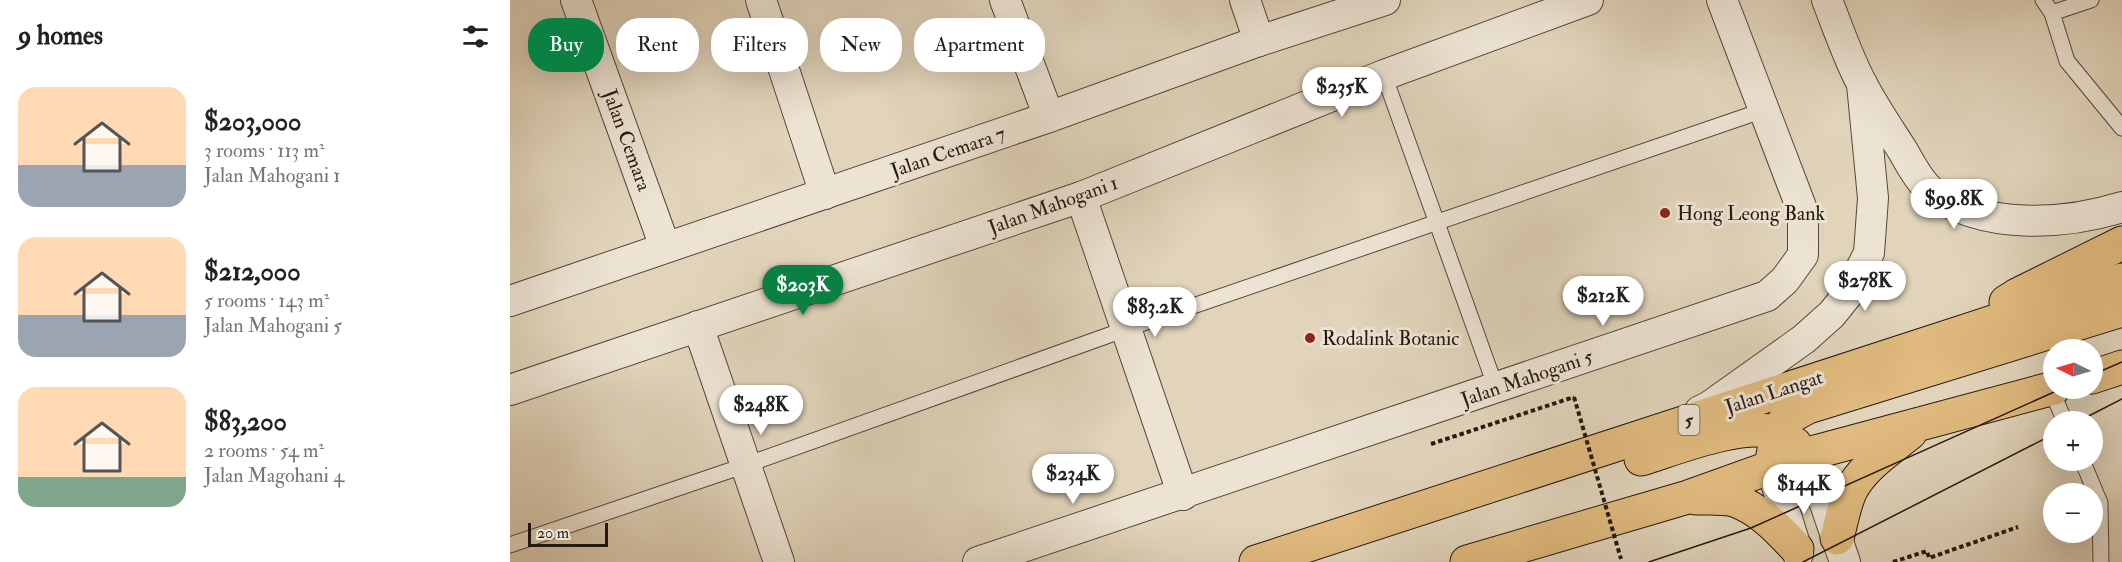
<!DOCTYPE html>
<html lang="en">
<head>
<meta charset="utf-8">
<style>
  body { margin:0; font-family:"IM FELL Double Pica",serif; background:#f6f6f6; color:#222; height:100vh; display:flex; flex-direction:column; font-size:22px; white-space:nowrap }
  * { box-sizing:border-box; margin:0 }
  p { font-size:20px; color:#767676 }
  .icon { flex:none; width:33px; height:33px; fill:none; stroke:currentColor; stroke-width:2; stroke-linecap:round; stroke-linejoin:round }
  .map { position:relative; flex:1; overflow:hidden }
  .panel { display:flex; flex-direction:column; background:#fff; width:510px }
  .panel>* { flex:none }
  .guide { position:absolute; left:18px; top:18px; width:570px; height:54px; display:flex; gap:12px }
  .needle { width:39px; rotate:275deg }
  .tools { position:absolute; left:1533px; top:339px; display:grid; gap:12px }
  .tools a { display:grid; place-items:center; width:60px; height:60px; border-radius:50%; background:#fff; box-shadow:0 6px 24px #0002; font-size:30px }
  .scale { position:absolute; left:18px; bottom:15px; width:80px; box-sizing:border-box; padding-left:6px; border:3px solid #251911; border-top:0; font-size:16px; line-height:21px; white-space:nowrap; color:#251911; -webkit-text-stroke:4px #ece3d3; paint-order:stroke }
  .price { position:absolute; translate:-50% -51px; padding:0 14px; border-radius:21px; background:#fff; color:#222; font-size:20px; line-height:39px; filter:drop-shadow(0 2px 3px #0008) }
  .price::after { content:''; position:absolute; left:50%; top:36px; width:18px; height:14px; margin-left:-9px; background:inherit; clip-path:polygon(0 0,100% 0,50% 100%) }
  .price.active { background:#0b8043; color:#fff }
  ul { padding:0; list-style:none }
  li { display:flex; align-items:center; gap:18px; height:150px; padding:0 18px }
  li span { display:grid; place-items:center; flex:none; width:168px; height:120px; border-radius:18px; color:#555 }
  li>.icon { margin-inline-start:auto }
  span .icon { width:72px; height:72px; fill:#fffc; stroke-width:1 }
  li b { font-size:26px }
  h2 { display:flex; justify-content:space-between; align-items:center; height:72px; padding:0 18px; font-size:26px }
  .pill { padding:0 21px; border-radius:24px; background:#fff; box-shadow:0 6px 24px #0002; font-size:21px; line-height:54px }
  .pill.active { background:#0b8043; color:#fff }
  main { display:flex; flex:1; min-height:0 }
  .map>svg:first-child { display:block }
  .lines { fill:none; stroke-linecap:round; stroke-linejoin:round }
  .service-casing { stroke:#54483c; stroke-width:17 }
  .minor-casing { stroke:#54483c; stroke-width:32 }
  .trunk-casing { stroke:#251911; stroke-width:35 }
  .path { stroke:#251911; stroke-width:4; stroke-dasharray:4.5 3; stroke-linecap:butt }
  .service { stroke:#ece3d3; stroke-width:15 }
  .minor { stroke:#ece3d3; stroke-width:30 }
  .trunk { stroke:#e0ba7e; stroke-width:33 }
  .tram { stroke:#251911; stroke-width:1.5 }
  .path-bridge { stroke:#251911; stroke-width:4; stroke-dasharray:4.5 3; stroke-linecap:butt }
  .poi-dot { fill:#8f2418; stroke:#ece3d3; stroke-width:2 }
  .labels { text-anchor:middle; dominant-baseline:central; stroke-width:6; stroke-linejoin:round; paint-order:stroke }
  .shield { fill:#ece3d3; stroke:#61564b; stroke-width:1.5 }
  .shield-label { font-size:18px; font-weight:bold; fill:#251911 }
  .street-label { font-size:20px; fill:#251911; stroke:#ece3d3 }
  .poi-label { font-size:20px; fill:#251911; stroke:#ece3d3; text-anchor:start }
</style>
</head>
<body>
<main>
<section class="panel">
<h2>9 homes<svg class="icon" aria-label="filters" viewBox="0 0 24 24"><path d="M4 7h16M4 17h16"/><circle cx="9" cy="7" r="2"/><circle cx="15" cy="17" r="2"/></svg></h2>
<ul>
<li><span style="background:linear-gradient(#ffd9b3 65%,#9aa5b1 0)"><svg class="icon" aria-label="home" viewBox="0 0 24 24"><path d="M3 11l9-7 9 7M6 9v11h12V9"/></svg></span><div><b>$203,000</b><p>3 rooms · 113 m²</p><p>Jalan Mahogani 1</p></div></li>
<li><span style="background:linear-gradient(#ffd9b3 65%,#9aa5b1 0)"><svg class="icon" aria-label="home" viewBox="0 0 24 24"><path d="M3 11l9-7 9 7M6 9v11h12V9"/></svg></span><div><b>$212,000</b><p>5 rooms · 143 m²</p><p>Jalan Mahogani 5</p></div></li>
<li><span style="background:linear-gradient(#ffd9b3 75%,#7fa58c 0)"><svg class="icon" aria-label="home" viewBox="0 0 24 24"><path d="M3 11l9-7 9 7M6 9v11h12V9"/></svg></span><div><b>$83,200</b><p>2 rooms · 54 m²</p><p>Jalan Magohani 4</p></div></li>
</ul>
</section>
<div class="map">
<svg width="1612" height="562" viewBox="0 0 1612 562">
  <rect width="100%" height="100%" fill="#e1d4bb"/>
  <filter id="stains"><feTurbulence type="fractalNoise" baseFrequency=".00333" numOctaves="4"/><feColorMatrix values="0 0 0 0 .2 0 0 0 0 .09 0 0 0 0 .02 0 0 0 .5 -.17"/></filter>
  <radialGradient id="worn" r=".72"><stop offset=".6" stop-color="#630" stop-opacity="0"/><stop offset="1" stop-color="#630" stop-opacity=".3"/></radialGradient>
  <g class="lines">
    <g class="service-casing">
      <g id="service">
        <path d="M1533,0L1542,13"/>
        <path d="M1581,0L1542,13L1557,61L1612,128"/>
        <path d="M874,75L986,388"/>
        <path d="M1541,389L1555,422"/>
        <path d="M1572,460L1590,503L1591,562"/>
        <path d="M0,545L236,465L616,329L1254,110"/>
      </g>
    </g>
    <g class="minor-casing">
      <g id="minor">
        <path d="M66,0L155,247"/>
        <path d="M251,0L315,194"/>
        <path d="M495,0L539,117"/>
        <path d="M735,0L749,41"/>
        <path d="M1317,0C1328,28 1338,58 1352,84C1364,107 1379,129 1393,151C1399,162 1412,185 1422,192C1473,230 1554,225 1612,207"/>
        <path d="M571,197L673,495"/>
        <path d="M0,301L539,117L749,41L875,0"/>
        <path d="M188,326L269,562"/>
        <path d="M0,390L571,197L874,75L1078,0"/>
        <path d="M1190,411L1200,406L1294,339L1322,314L1338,294L1359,253L1363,198L1352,84"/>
        <path d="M1298,454L1335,562"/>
        <path d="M1261,467L1288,554"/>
        <path d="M468,562L1257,296L1275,280L1293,255V212L1212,0"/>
      </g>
    </g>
    <g class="trunk-casing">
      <g id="trunk">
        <path d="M1496,302L1507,295L1612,243"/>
        <path d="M1582,377L1612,367"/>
        <path d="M1131,459C1167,448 1228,423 1265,432C1272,434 1279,440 1285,444"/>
        <path d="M1261,467L1267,432L1276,419L1298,407L1612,310"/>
        <path d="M1186,498C1198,498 1213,497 1224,500C1250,509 1268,529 1287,549"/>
        <path d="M1327,538C1331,523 1334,506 1340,492C1352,467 1379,450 1400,433"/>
        <path d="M746,562L1612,280"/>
        <path d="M957,562L1178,497L1298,454L1544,388"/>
      </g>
    </g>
    <g class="path">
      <path d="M921,444L1064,397"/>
      <path d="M1383,562L1417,551L1419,558L1508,527"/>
    </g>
    <use href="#service" class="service"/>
    <use href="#minor" class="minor"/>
    <use href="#trunk" class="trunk"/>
    <g class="tram">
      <path d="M1582,375L1612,362"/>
      <path d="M1567,422L1612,399"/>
      <path d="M1139,562L1241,528L1553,388"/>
      <path d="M1293,562L1544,434"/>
    </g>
    <path class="path-bridge" d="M1064,397L1111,559"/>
  </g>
  <g class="poi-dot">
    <circle cx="1155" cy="213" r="6"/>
    <circle cx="800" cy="338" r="6"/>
  </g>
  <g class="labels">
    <rect class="shield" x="1168.5" y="405" width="21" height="30" rx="4.5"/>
    <g class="shield-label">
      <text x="1179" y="420">5</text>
    </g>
    <g class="street-label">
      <text transform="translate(117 140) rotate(70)">Jalan Cemara</text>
      <text transform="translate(438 152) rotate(-19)">Jalan Cemara 7</text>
      <text transform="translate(543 205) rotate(-20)">Jalan Mahogani 1</text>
      <text transform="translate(1017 378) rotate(-19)">Jalan Mahogani 5</text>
      <text transform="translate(1264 392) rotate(-18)">Jalan Langat</text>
    </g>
    <g class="poi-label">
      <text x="1167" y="213">Hong Leong Bank</text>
      <text x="812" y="338">Rodalink Botanic</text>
    </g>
  </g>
  <rect width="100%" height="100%" filter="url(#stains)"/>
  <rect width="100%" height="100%" fill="url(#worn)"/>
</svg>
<div class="tools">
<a><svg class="needle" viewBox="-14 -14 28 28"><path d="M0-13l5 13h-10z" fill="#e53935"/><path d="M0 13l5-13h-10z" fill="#767676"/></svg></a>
<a>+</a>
<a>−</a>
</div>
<div class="scale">20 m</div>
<b class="price" style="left:832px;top:118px">$235K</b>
<b class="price" style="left:1444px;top:230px">$99.8K</b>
<b class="price" style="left:1355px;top:312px">$278K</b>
<b class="price active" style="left:293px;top:316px">$203K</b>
<b class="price" style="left:1093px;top:327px">$212K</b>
<b class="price" style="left:645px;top:338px">$83.2K</b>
<b class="price" style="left:251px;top:436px">$248K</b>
<b class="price" style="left:563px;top:505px">$234K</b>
<b class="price" style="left:1294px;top:515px">$144K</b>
<div class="guide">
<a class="pill active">Buy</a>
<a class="pill">Rent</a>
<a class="pill">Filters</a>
<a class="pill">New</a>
<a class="pill">Apartment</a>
</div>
</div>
</main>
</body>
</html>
